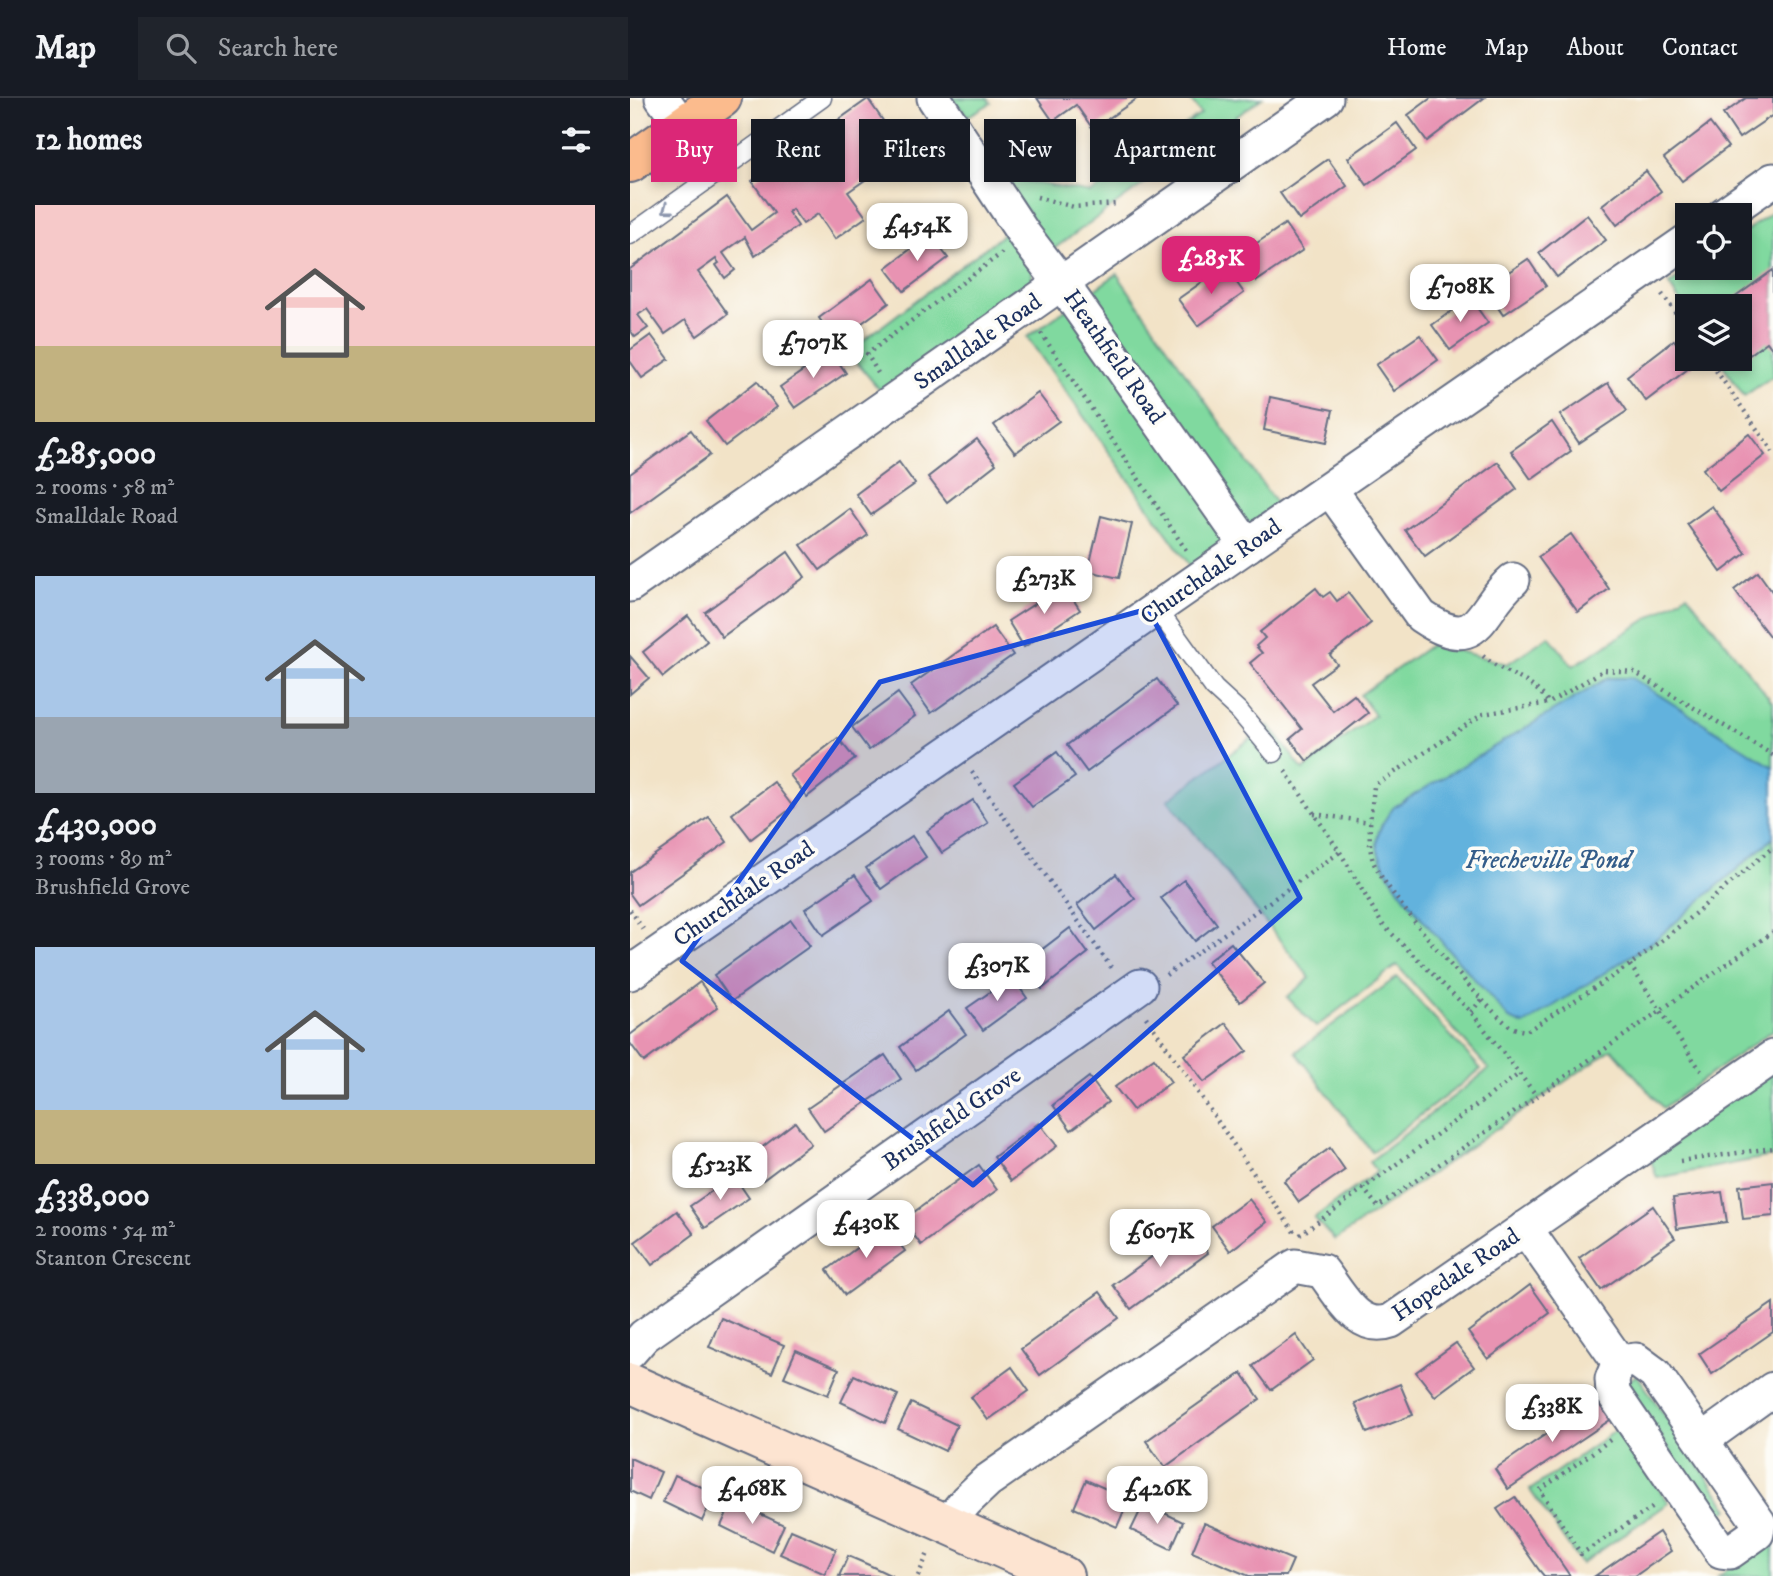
<!DOCTYPE html>
<html lang="en">
<head>
<meta charset="utf-8">
<style>
  body { margin:0; font-family:"IM FELL DW Pica",serif; background:#20242c; color:#f1f3f6; height:100vh; display:flex; flex-direction:column; font-size:26px; white-space:nowrap }
  * { box-sizing:border-box; margin:0 }
  p { font-size:23px; color:#9ea1a6 }
  .icon { flex:none; width:38px; height:38px; fill:none; stroke:currentColor; stroke-width:2; stroke-linecap:round; stroke-linejoin:round }
  .map { position:relative; flex:1; overflow:hidden }
  .drawer { display:flex; flex-direction:column; background:#171b24; width:630px }
  .drawer>* { flex:none }
  .guide { position:absolute; left:21px; top:21px; width:665px; height:63px; display:flex; gap:14px }
  .controls { position:absolute; left:1045px; top:105px; display:grid; gap:14px }
  .controls a { display:grid; place-items:center; width:77px; height:77px; border-radius:0px; background:#171b24; box-shadow:0 4px 10px #0003; font-size:35px }
  .price { position:absolute; translate:-50% -60px; padding:0 16px; border-radius:14px; background:#fff; color:#222; font-size:23px; line-height:46px; filter:drop-shadow(0 2px 4px #0008) }
  .price::after { content:''; position:absolute; left:50%; top:42px; width:21px; height:16px; margin-left:-10px; background:inherit; clip-path:polygon(0 0,100% 0,50% 100%) }
  .price.current { background:#db2777; color:#fff }
  ul { padding:0; list-style:none }
  li { display:grid; align-content:center; gap:14px; height:371px; padding:0 35px }
  li span { display:grid; place-items:center; height:217px; border-radius:0px; color:#555 }
  li>.icon { margin-inline-start:auto }
  span .icon { width:126px; height:126px; fill:#fffc; stroke-width:1 }
  li b { font-size:30px }
  h2 { display:flex; justify-content:space-between; align-items:center; height:84px; padding:0 35px; font-size:30px }
  .pill { padding:0 24px; border-radius:0px; background:#171b24; box-shadow:0 4px 10px #0003; font-size:24px; line-height:63px }
  .pill.current { background:#db2777; color:#fff }
  header { display:flex; align-items:center; gap:42px; box-sizing:border-box; height:98px; padding:0 35px; background:#171b24; border-bottom:2px solid #363941 }
  header strong { font-size:33px }
  nav { display:flex; gap:38px; margin-inline-start:auto; font-size:24px }
  .search { width:490px; height:63px; background:#20242c; display:flex; align-items:center; gap:18px; box-sizing:border-box; padding:0 24px; border-radius:0px; color:#9ea1a6; font-size:26px }
  main { display:flex; flex:1; min-height:0 }
  .map>svg:first-child { display:block }
  .green { fill:#80d99f; stroke:#4e847e; stroke-width:2 }
  .water { fill:#62b2dd; stroke:#3e709e; stroke-width:2 }
  .building { fill:#e893b2 }
  .lines { fill:none; stroke-linecap:round; stroke-linejoin:round }
  .lane-casing { stroke:#666e83; stroke-width:21 }
  .street-casing { stroke:#666e83; stroke-width:37 }
  .secondary-casing { stroke:#666e83; stroke-width:42 }
  .primary-casing { stroke:#666e83; stroke-width:42 }
  .path { stroke:#666e83; stroke-width:4.5; stroke-dasharray:2 5; stroke-linecap:butt }
  .lane { stroke:#fff; stroke-width:18 }
  .street { stroke:#fff; stroke-width:33 }
  .secondary { stroke:#fde4d1; stroke-width:38 }
  .primary { stroke:#fbbb8d; stroke-width:38 }
  .oneway { stroke:#8d97ae }
  .marked { fill:#1d4ed8; fill-opacity:0.2; stroke:#1d4ed8; stroke-width:5; stroke-linejoin:round }
  .labels { text-anchor:middle; dominant-baseline:central; stroke-width:7; stroke-linejoin:round; paint-order:stroke }
  .street-label { font-size:24px; fill:#1b2f5e; stroke:#fdfcf7 }
  .water-label { font-size:26px; font-style:italic; fill:#345d8a; stroke:#fdfcf7 }
</style>
</head>
<body>
<header>
<strong>Map</strong>
<div class="search"><svg class="icon" aria-label="search" viewBox="0 0 24 24"><circle cx="10" cy="10" r="6"/><path d="M15 15l6 6"/></svg>Search here</div>
<nav><a>Home</a><a>Map</a><a>About</a><a>Contact</a></nav>
</header>
<main>
<section class="drawer">
<h2>12 homes<svg class="icon" aria-label="filters" viewBox="0 0 24 24"><path d="M4 7h16M4 17h16"/><circle cx="9" cy="7" r="2"/><circle cx="15" cy="17" r="2"/></svg></h2>
<ul>
<li><span style="background:linear-gradient(#f6c9c9 65%,#c2b280 0)"><svg class="icon" aria-label="home" viewBox="0 0 24 24"><path d="M3 11l9-7 9 7M6 9v11h12V9"/></svg></span><div><b>£285,000</b><p>2 rooms · 58 m²</p><p>Smalldale Road</p></div></li>
<li><span style="background:linear-gradient(#a9c7e8 65%,#9aa5b1 0)"><svg class="icon" aria-label="home" viewBox="0 0 24 24"><path d="M3 11l9-7 9 7M6 9v11h12V9"/></svg></span><div><b>£430,000</b><p>3 rooms · 89 m²</p><p>Brushfield Grove</p></div></li>
<li><span style="background:linear-gradient(#a9c7e8 75%,#c2b280 0)"><svg class="icon" aria-label="home" viewBox="0 0 24 24"><path d="M3 11l9-7 9 7M6 9v11h12V9"/></svg></span><div><b>£338,000</b><p>2 rooms · 54 m²</p><p>Stanton Crescent</p></div></li>
</ul>
</section>
<div class="map">
<svg width="1143" height="1478" viewBox="0 0 1143 1478">
  <rect width="100%" height="100%" fill="#fdfcf7"/>
  <filter id="ink" filterUnits="userSpaceOnUse"><feTurbulence type="fractalNoise" baseFrequency=".0143" numOctaves="2"/><feDisplacementMap in="SourceGraphic" scale="14" xChannelSelector="R" yChannelSelector="G"/><feConvolveMatrix kernelMatrix="1 2 1 2 8 2 1 2 1" color-interpolation-filters="sRGB"/></filter>
  <filter id="wash" filterUnits="userSpaceOnUse"><feTurbulence type="fractalNoise" baseFrequency=".00686" numOctaves="4" result="noise"/><feDisplacementMap in="SourceGraphic" scale="28" xChannelSelector="R" yChannelSelector="G"/><feGaussianBlur stdDeviation="1.57" result="paint"/><feColorMatrix in="noise" values="0 0 0 0 0 0 0 0 0 0 0 0 0 0 0 0 0 1.4 0 .05"/><feComposite in="paint" operator="in"/></filter>
  <g filter="url(#wash)">
    <rect width="100%" height="100%" fill="#f2e3c7"/>
    <g class="green">
      <path d="M321,0H357L361,5L338,18Z"/>
      <path d="M559,0H632L403,166L401,189L253,296L218,254L400,116L367,78L461,95L571,16Z"/>
      <path d="M1143,114V278L1114,298L1089,261H1110V208H1057V214L1039,187L1063,170H1110V137Z"/>
      <path d="M487,176L647,407L561,469L397,239Z"/>
      <path d="M1057,496L1143,605V932L1033,1010L982,951L705,1142L684,1120L747,1074L739,1064L859,971L767,867L686,929L657,899L680,880L538,702L639,627L673,672L745,617L730,597L802,546L877,566L919,538L943,568Z"/>
      <path d="M767,879L851,971L742,1054L666,954Z"/>
      <path d="M1143,972V1058L1027,1080L1019,1057Z"/>
      <path d="M1007,1277L1099,1411L1086,1420L994,1286Z"/>
      <path d="M988,1331L1039,1405L951,1466L900,1392Z"/>
      <path d="M1143,1440V1478H1088Z"/>
    </g>
    <path class="water" d="M978,580H1002L1143,669V740L1025,842L894,927L879,921C851,885 756,790 748,752C744,735 754,722 764,709Z"/>
    <g id="blocks">
      <g class="building">
        <path d="M407,0H508L463,31L446,7L423,23Z"/>
        <path d="M801,0H854L797,43L778,17Z"/>
        <path d="M1116,0H1143V17L1109,40L1093,16Z"/>
        <path d="M238,1L274,53L267,58L259,41L234,58L245,75L218,94L236,119L205,141L188,116L173,126L162,111L158,114L168,128L125,158L115,139L93,155L105,172L95,180L86,167L89,165L86,161L68,174L98,216L67,238L55,222L35,236L17,211L8,217L18,230L5,239L0,232V171L97,99L121,132L144,115L122,83Z"/>
        <path d="M767,25L786,52L737,87L718,60Z"/>
        <path d="M1080,25L1098,49L1052,83L1034,60Z"/>
        <path d="M698,61L717,88L669,122L650,95Z"/>
        <path d="M1016,73L1031,93L987,127L972,107Z"/>
        <path d="M957,117L976,142L927,179L909,155Z"/>
        <path d="M655,126L673,152L627,183L609,157Z"/>
        <path d="M300,136L318,160L274,193L256,170Z"/>
        <path d="M898,161L916,188L873,217L855,190Z"/>
        <path d="M595,168L614,195L568,228L548,201Z"/>
        <path d="M1143,172V252L1137,244L1110,264V208H1093Z"/>
        <path d="M242,181L259,205L206,244L189,220Z"/>
        <path d="M840,200L858,225L820,252L802,227Z"/>
        <path d="M21,237L39,261L12,280L0,263V252Z"/>
        <path d="M790,237L808,262L764,293L746,267Z"/>
        <path d="M1044,242L1063,267L1016,303L997,278Z"/>
        <path d="M201,253L216,275L165,310L150,289Z"/>
        <path d="M127,283L147,309L95,348L76,323Z"/>
        <path d="M978,285L997,313L949,345L930,317Z"/>
        <path d="M408,295L429,323L385,355L364,327Z"/>
        <path d="M640,299L703,312L696,345L634,332Z"/>
        <path d="M922,324L941,353L901,381L881,353Z"/>
        <path d="M61,332L80,357L0,415V376Z"/>
        <path d="M1119,336L1135,357L1089,393L1073,371Z"/>
        <path d="M347,341L366,366L317,404L298,379Z"/>
        <path d="M269,364L285,386L241,417L226,396Z"/>
        <path d="M868,364L887,391L795,458L775,432Z"/>
        <path d="M1082,408L1116,455L1091,474L1057,426Z"/>
        <path d="M220,411L238,437L190,472L171,447Z"/>
        <path d="M471,418L502,426L489,480L458,473Z"/>
        <path d="M941,436L979,491L948,514L908,459Z"/>
        <path d="M158,454L175,479L92,539L75,514Z"/>
        <path d="M1128,474L1143,495V543L1104,492Z"/>
        <path d="M434,487L450,512L394,549L378,523Z"/>
        <path d="M686,490L693,499L700,494L707,503L718,495L741,525L700,557L707,566L681,585L703,613L724,597L738,615L677,663L660,641L672,631L620,565L632,555L626,548L635,540L630,534Z"/>
        <path d="M58,518L77,543L33,579L13,554Z"/>
        <path d="M363,529L383,557L301,615L281,587Z"/>
        <path d="M0,558L19,580L0,596Z"/>
        <path d="M527,581L547,608L457,674L437,647Z"/>
        <path d="M268,595L285,618L239,652L222,629Z"/>
        <path d="M208,640L225,661L177,699L160,677Z"/>
        <path d="M427,654L445,679L402,709L384,685Z"/>
        <path d="M144,684L163,709L121,741L102,716Z"/>
        <path d="M343,702L358,725L312,755L297,733Z"/>
        <path d="M79,719L97,744L8,807L0,796V774Z"/>
        <path d="M282,738L296,759L251,791L236,770Z"/>
        <path d="M486,776L505,801L466,832L447,807Z"/>
        <path d="M225,777L243,803L193,837L175,811Z"/>
        <path d="M554,782L587,826L565,843L531,800Z"/>
        <path d="M161,822L180,848L102,903L84,877Z"/>
        <path d="M440,830L458,855L412,891L393,866Z"/>
        <path d="M601,845L634,885L610,904L577,864Z"/>
        <path d="M382,879L397,900L353,932L337,910Z"/>
        <path d="M70,884L88,909L14,964L0,945V937Z"/>
        <path d="M319,913L336,936L286,972L270,949Z"/>
        <path d="M596,925L617,953L574,984L554,957Z"/>
        <path d="M255,957L271,981L194,1033L178,1010Z"/>
        <path d="M524,960L541,984L503,1012L485,989Z"/>
        <path d="M459,979L478,1004L441,1032L423,1007Z"/>
        <path d="M165,1024L181,1046L133,1082L117,1061Z"/>
        <path d="M409,1025L427,1048L381,1083L364,1059Z"/>
        <path d="M700,1050L715,1072L669,1104L654,1083Z"/>
        <path d="M349,1067L367,1092L291,1147L273,1122Z"/>
        <path d="M104,1078L119,1100L75,1130L60,1108Z"/>
        <path d="M1143,1084V1118L1113,1121L1109,1088Z"/>
        <path d="M1092,1094L1097,1124L1047,1131L1043,1100Z"/>
        <path d="M619,1101L637,1124L600,1153L582,1128Z"/>
        <path d="M1023,1108L1045,1140L971,1192L949,1160Z"/>
        <path d="M47,1113L64,1136L22,1167L5,1144Z"/>
        <path d="M256,1128L275,1153L215,1197L197,1172Z"/>
        <path d="M560,1131L578,1155L501,1211L483,1187Z"/>
        <path d="M900,1187L920,1215L858,1261L838,1234Z"/>
        <path d="M470,1194L489,1220L410,1277L391,1251Z"/>
        <path d="M1143,1205V1234L1082,1276L1069,1256Z"/>
        <path d="M91,1220L154,1247L142,1275L79,1249Z"/>
        <path d="M666,1237L683,1262L641,1292L623,1268Z"/>
        <path d="M826,1245L844,1269L805,1298L786,1274Z"/>
        <path d="M166,1252L209,1271L198,1297L154,1279Z"/>
        <path d="M382,1269L399,1293L358,1322L341,1299Z"/>
        <path d="M612,1275L630,1301L535,1369L516,1343Z"/>
        <path d="M224,1277L268,1297L255,1325L211,1304Z"/>
        <path d="M770,1286L783,1317L737,1335L725,1305Z"/>
        <path d="M966,1302L980,1322L878,1391L865,1371Z"/>
        <path d="M281,1305L327,1327L315,1353L268,1331Z"/>
        <path d="M0,1360L31,1374L19,1402L0,1393Z"/>
        <path d="M45,1377L85,1395L72,1423L33,1404Z"/>
        <path d="M456,1382L499,1401L487,1429L444,1410Z"/>
        <path d="M885,1399L927,1459L940,1478H914L909,1472L867,1411Z"/>
        <path d="M102,1403L154,1427L142,1453L91,1428Z"/>
        <path d="M514,1405L553,1424L541,1451L501,1432Z"/>
        <path d="M574,1425L663,1462L656,1478H619L562,1454Z"/>
        <path d="M161,1432L206,1451L195,1476L150,1456Z"/>
        <path d="M1029,1434L1041,1453L1005,1478H965Z"/>
        <path d="M218,1458L239,1467L262,1478H209Z"/>
      </g>
    </g>
  </g>
  <g filter="url(#ink)">
    <use href="#blocks" fill-opacity="0" stroke="#666e83" stroke-width="2"/>
    <g class="lines">
      <g class="lane-casing">
        <g id="lane">
          <path d="M0,137L192,0"/>
          <path d="M527,511L584,590L609,613L644,655"/>
        </g>
      </g>
      <g class="street-casing">
        <g id="street">
          <path d="M32,0L52,27"/>
          <path d="M304,0L395,138L443,201L617,448"/>
          <path d="M1093,117L1143,82"/>
          <path d="M700,391L791,518C851,559 848,511 883,482"/>
          <path d="M0,487L696,0"/>
          <path d="M0,875L1057,143"/>
          <path d="M895,1130L989,1264"/>
          <path d="M0,1254L14,1238L510,888"/>
          <path d="M1006,1262L1025,1276L1129,1425L1127,1435L1100,1454L1091,1453L983,1295L982,1281L989,1264Z"/>
          <path d="M1072,1342L1143,1291"/>
          <path d="M317,1426L336,1403L357,1383L665,1168L692,1173C711,1197 728,1235 761,1223L1143,959"/>
        </g>
      </g>
      <g class="secondary-casing">
        <path id="secondary" d="M0,1285L434,1478"/>
      </g>
      <g class="primary-casing">
        <path id="primary" d="M0,65L92,0"/>
      </g>
      <g class="path">
        <path d="M407,99L444,109L488,106"/>
        <path d="M1032,196L1057,231"/>
        <path d="M411,235L556,452"/>
        <path d="M1078,261L1143,354"/>
        <path d="M248,275L237,256L372,155"/>
        <path d="M853,558C876,578 902,580 919,605"/>
        <path d="M1143,657L1004,574L974,572L919,605L853,616L744,688C742,711 736,741 743,763C754,793 850,904 877,926C883,931 889,932 897,933L1000,867L1056,823L1143,749"/>
        <path d="M655,673L710,754L752,826L841,914L906,997"/>
        <path d="M342,674L483,872"/>
        <path d="M684,716L740,724"/>
        <path d="M0,812L13,831"/>
        <path d="M1000,867L1071,973"/>
        <path d="M536,877L710,754"/>
        <path d="M841,914L852,901"/>
        <path d="M516,919L666,1137"/>
        <path d="M1050,1063L1143,1050"/>
        <path d="M733,1090L748,1109L1143,834"/>
        <path d="M670,1137L889,976"/>
        <path d="M980,1342L910,1392L951,1456L1025,1408"/>
        <path d="M288,1478L299,1453"/>
      </g>
      <use href="#lane" class="lane"/>
      <use href="#street" class="street"/>
      <use href="#secondary" class="secondary"/>
      <use href="#primary" class="primary"/>
    </g>
    <defs><path id="oneway-chevron" d="M-2-3.5L2.5 0L-2 3.5" fill="none" stroke-width="1.6" stroke-linecap="round" stroke-linejoin="round" transform="scale(1.75)"/></defs>
    <use class="oneway" href="#oneway-chevron" transform="translate(37 111) rotate(144)"/>
  </g>
  <path class="marked" d="M518,511L670,800L343,1087L52,863L250,584Z"/>
  <g class="labels">
    <g class="street-label">
      <text transform="translate(348 244) rotate(-35)">Smalldale Road</text>
      <text transform="translate(484 259) rotate(55)">Heathfield Road</text>
      <text transform="translate(581 474) rotate(-35)">Churchdale Road</text>
      <text transform="translate(114 796) rotate(-35)">Churchdale Road</text>
      <text transform="translate(322 1021) rotate(-35)">Brushfield Grove</text>
      <text transform="translate(826 1177) rotate(-34)">Hopedale Road</text>
    </g>
    <g class="water-label">
      <text x="918" y="762">Frecheville Pond</text>
    </g>
  </g>
</svg>
<div class="controls">
<a><svg class="icon" aria-label="locate" viewBox="0 0 24 24"><circle cx="12" cy="12" r="6"/><path d="M12 2v4M12 18v4M2 12h4M18 12h4"/></svg></a>
<a><svg class="icon" aria-label="layers" viewBox="0 0 24 24"><path d="M12 4l9 5-9 5-9-5zM3 14l9 5 9-5"/></svg></a>
</div>
<b class="price" style="left:287px;top:165px">£454K</b>
<b class="price current" style="left:581px;top:198px">£285K</b>
<b class="price" style="left:830px;top:226px">£708K</b>
<b class="price" style="left:183px;top:282px">£707K</b>
<b class="price" style="left:414px;top:518px">£273K</b>
<b class="price" style="left:367px;top:905px">£307K</b>
<b class="price" style="left:90px;top:1104px">£523K</b>
<b class="price" style="left:236px;top:1162px">£430K</b>
<b class="price" style="left:530px;top:1171px">£607K</b>
<b class="price" style="left:922px;top:1346px">£338K</b>
<b class="price" style="left:122px;top:1428px">£468K</b>
<b class="price" style="left:527px;top:1428px">£426K</b>
<div class="guide">
<a class="pill current">Buy</a>
<a class="pill">Rent</a>
<a class="pill">Filters</a>
<a class="pill">New</a>
<a class="pill">Apartment</a>
</div>
</div>
</main>
</body>
</html>
